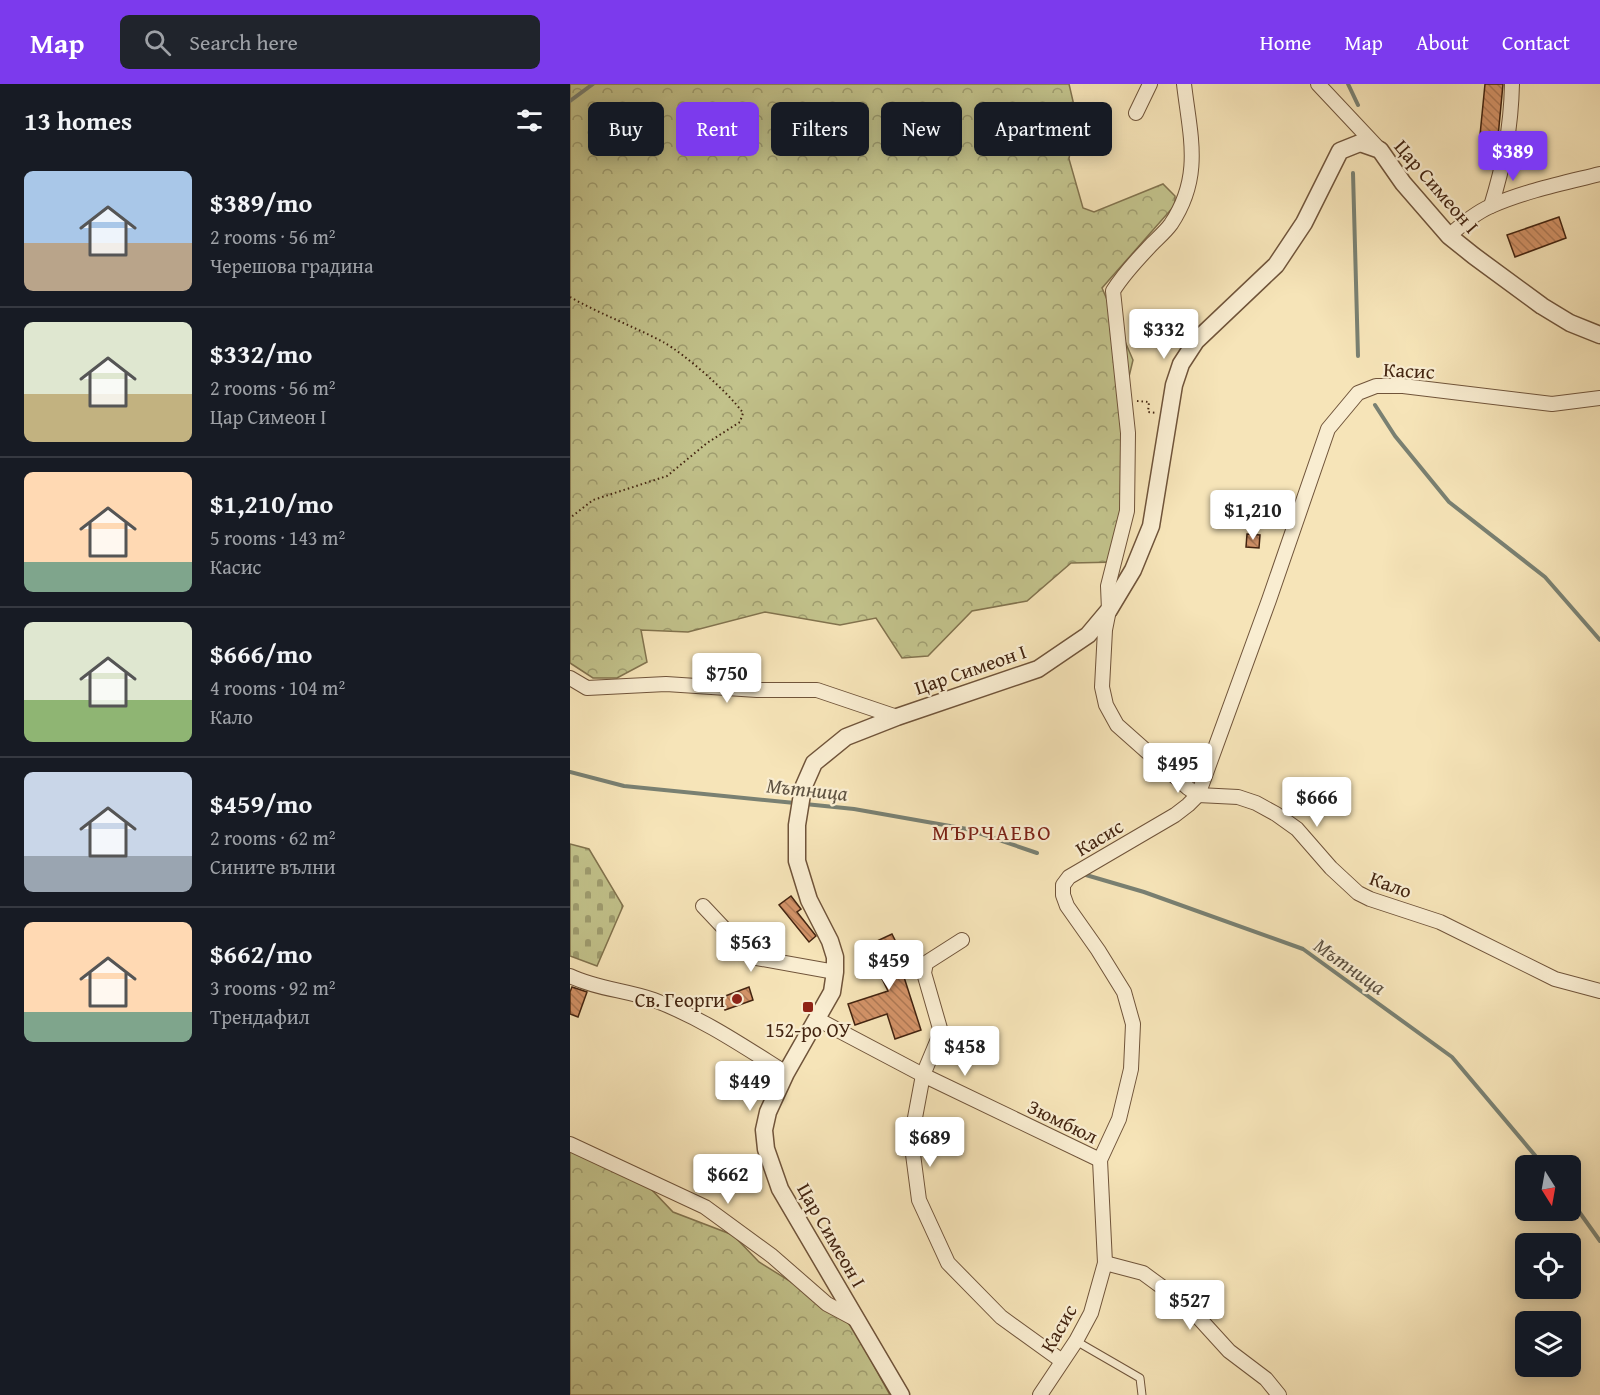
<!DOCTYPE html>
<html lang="en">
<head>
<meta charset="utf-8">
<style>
  body { margin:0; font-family:"Gentium Book Plus",serif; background:#20242c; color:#f1f3f6; height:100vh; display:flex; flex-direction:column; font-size:22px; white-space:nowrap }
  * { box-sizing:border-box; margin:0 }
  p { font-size:20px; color:#9ea1a6 }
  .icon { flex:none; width:33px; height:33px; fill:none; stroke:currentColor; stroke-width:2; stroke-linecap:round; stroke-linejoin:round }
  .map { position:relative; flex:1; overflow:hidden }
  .details { display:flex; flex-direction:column; background:#171b24; width:570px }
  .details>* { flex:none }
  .guide { position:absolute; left:18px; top:18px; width:570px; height:54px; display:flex; gap:12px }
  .needle { width:39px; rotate:169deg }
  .controls { position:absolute; left:945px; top:1071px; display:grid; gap:12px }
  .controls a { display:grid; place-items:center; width:66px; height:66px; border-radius:9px; background:#171b24; box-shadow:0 3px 15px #0003; font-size:30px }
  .price { position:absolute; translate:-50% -51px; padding:0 14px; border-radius:6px; background:#fff; color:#222; font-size:20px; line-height:39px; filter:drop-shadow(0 2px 3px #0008) }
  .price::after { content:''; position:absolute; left:50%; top:36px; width:18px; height:14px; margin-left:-9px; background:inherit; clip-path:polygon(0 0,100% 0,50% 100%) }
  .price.on { background:#7c3aed; color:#fff }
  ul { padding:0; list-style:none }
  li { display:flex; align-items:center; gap:18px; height:150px; padding:0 24px }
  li+li { border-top:2px solid #363941 }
  li span { display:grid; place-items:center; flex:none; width:168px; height:120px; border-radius:9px; color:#555 }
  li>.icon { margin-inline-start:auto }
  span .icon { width:72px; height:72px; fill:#fffc; stroke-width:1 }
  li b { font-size:26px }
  h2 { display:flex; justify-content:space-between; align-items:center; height:72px; padding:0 24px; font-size:26px }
  .chip { padding:0 21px; border-radius:9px; background:#171b24; box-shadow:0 3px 15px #0003; font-size:21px; line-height:54px }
  .chip.on { background:#7c3aed; color:#fff }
  header { display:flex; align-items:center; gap:36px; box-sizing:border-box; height:84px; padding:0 30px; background:#7c3aed; color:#fff }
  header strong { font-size:28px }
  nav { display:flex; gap:33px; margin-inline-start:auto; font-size:21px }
  .search { width:420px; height:54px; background:#20242c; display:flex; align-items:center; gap:15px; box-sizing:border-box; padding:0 21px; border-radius:9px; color:#9ea1a6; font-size:22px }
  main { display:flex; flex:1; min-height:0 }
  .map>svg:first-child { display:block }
  .forest { fill:url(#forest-crowns); stroke:#82734e; stroke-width:1.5 }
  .cemetery { fill:url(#cemetery-stones); stroke:#82734e; stroke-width:1.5 }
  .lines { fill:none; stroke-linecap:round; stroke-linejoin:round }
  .stream { stroke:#798072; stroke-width:4 }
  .building { fill:url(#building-back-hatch); stroke:#432410; stroke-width:1.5 }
  .service-casing { stroke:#70543a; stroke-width:9 }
  .minor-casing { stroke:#70543a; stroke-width:16 }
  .tertiary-casing { stroke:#70543a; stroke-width:19 }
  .path { stroke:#432410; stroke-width:2; stroke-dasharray:1.5 3; stroke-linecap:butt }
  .service { stroke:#f9edd1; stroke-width:7 }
  .minor { stroke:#f9edd1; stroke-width:14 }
  .tertiary { stroke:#f9edd1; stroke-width:16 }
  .poi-dot { fill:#8f2418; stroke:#f9edd1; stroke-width:2 }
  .labels { text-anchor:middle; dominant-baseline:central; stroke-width:4.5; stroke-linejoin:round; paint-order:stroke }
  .street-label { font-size:20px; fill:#432410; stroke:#f9edd1 }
  .poi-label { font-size:20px; fill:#432410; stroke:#f9edd1; text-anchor:end }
  .water-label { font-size:21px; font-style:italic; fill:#5e5241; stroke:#f9edd1 }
  .quarter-label { font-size:22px; letter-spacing:1.5px; fill:#7a1f14; stroke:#f9edd1 }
</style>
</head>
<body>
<header>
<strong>Map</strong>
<div class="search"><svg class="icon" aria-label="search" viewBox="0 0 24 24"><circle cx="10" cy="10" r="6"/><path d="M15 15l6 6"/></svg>Search here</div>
<nav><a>Home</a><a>Map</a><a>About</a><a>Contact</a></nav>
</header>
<main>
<section class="details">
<h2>13 homes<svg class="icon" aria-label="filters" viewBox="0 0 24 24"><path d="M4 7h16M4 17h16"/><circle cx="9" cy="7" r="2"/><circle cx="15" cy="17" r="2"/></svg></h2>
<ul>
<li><span style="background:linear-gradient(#a9c7e8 60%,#b9a48a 0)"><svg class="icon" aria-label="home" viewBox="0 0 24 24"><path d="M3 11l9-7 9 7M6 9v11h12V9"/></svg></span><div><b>$389/mo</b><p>2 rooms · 56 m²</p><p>Черешова градина</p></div></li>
<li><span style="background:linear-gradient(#dfe7d0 60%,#c2b280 0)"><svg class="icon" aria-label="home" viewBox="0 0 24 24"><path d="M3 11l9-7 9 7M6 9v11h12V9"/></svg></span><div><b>$332/mo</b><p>2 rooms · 56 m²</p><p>Цар Симеон I</p></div></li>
<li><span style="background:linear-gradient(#ffd9b3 75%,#7fa58c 0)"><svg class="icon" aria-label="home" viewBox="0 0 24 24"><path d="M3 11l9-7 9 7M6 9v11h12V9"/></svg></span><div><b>$1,210/mo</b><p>5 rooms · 143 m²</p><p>Касис</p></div></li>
<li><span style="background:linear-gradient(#dfe7d0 65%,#8fb573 0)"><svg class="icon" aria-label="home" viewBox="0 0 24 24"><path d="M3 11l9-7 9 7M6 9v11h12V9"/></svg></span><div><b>$666/mo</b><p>4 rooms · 104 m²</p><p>Кало</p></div></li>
<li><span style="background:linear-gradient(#c9d6e8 70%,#9aa5b1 0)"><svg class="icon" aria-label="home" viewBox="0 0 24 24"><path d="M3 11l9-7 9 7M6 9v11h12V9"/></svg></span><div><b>$459/mo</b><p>2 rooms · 62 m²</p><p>Сините вълни</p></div></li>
<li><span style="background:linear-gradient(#ffd9b3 75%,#7fa58c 0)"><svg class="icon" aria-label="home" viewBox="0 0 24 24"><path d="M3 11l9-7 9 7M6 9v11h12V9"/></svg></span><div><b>$662/mo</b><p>3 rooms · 92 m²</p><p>Трендафил</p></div></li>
</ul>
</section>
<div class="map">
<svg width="1030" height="1311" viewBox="0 0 1030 1311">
  <defs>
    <pattern id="forest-crowns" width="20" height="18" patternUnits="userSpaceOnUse" patternTransform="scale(1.5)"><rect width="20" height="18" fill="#c2c28b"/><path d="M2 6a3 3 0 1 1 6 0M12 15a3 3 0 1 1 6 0" fill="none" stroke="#9f9d70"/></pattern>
    <pattern id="cemetery-stones" width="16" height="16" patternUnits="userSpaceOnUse" patternTransform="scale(1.5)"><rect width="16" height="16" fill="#c2c28b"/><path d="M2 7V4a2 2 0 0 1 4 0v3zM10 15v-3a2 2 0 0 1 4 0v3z" fill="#9f9d70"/></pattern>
    <pattern id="building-back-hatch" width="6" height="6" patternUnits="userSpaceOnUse" patternTransform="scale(1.5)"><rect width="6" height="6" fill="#d39368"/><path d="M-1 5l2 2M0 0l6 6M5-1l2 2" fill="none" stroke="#ad7854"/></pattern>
  </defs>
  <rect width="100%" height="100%" fill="#f6e4b8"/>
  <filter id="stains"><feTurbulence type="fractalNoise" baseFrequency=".00333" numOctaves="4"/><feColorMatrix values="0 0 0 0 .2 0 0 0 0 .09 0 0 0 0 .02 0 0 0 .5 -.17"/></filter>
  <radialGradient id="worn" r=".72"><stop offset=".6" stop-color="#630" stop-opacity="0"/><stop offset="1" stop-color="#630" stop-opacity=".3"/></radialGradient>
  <g class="forest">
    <path d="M0,0H499L506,30L499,75L513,124L524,128L593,100L605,112V121L532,204L563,276L550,330L557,384L549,478L501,479L457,517L402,527L358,572L332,574L306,534L270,541L195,528L118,548L71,546L77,578L47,594H23L0,579Z"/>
    <path d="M0,1065L60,1083L103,1128L163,1151L189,1178L260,1222L283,1244L320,1311H0Z"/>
  </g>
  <path class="cemetery" d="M0,760L19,765L53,822L27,882L0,872Z"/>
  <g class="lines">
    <g class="stream">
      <path d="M778,0L788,21"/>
      <path d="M0,17L23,0"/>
      <path d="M783,89L788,272"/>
      <path d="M805,321L825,352L879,418L975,493L1030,556"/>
      <path d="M0,688L54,702L225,719"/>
      <path d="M235,720L284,725L397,745L467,769"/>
      <path d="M516,791L574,808L733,865L882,973L974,1082"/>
      <path d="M1000,1115L1030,1157"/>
    </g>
  </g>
  <g class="building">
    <path d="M915,0H933L928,53L910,51Z"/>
    <path d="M989,133L996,154L945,173L937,151Z"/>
    <path d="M677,450L690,451L689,464L676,463Z"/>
    <path d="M221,812L231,825L227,828L246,852L239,858L209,821Z"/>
    <path d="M322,850L340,886L333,890L351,946L325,955L317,930L285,941L278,920L318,907L296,862Z"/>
    <path d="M2,903L17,908L8,933L0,930V908Z"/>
    <path d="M179,903L183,916L155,926L150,914Z"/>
  </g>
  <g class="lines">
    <g class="service-casing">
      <path id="service" d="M506,1257L570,1294L572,1311"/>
    </g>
    <g class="minor-casing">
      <g id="minor">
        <path d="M614,0C620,52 633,92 601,140C596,147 588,154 582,160C568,175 554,189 543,207L558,349L557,427L538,502L539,526L535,546L532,603L536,621L547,641L618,704L628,711L668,713L686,719L706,730L727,745L761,784L788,809L800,815L870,838L985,895L1030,907"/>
        <path d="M748,0L810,66"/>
        <path d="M566,29L580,0"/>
        <path d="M921,122C934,80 941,44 942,0"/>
        <path d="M879,152C892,140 905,129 921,122C955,107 994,99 1030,90"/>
        <path d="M0,594L17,604L96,600L187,606H247L327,633"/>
        <path d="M133,822L181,873L265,888"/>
        <path d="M392,856L356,879L354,889L371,948L353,991L341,1055L349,1116L378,1179L431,1233L492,1277"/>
        <path d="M0,892C27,905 56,906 84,916C132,934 173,962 216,989"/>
        <path d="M247,935L353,991L530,1076"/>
        <path d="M0,1060L135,1123L202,1172L257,1220L287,1236"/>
        <path d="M535,1179L573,1189L618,1222L659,1267L696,1295L709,1311"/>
        <path d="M470,1311L506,1257L521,1229L535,1179L530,1076L549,1035L561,985L563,940L554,908L528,866L497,822L493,811V801L499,793L605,731L618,721L628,711L699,516L758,345L788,309L806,302H833L982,320L1030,314"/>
      </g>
    </g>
    <g class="tertiary-casing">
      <path id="tertiary" d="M331,1311L210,1105L196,1065L194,1046L198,1028L216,989L262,908L265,888V873L260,857L239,816L227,777V741L233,704L244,679L276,653L327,633L468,585L518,551L539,526L563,486L581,442L604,301L611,280L626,257L706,181L734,139L770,67L790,59L810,66L833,99L879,152L904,172L972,222L1000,239L1030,251"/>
    </g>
    <g class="path">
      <path d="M0,213C30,230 63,242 93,258C115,270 159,309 173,329L170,338L137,359L97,392L23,416L0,434"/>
      <path d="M567,317L579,318L578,328L587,329"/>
    </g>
    <use href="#service" class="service"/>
    <use href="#minor" class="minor"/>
    <use href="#tertiary" class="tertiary"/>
  </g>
  <g class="poi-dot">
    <circle cx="167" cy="915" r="6"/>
    <rect x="232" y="917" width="12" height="12" rx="3"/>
  </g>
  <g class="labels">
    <g class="street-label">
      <text transform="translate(867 102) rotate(49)">Цар Симеон I</text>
      <text transform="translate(839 286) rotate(3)">Касис</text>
      <text transform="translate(400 585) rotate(-19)">Цар Симеон I</text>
      <text transform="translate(529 753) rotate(-31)">Касис</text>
      <text transform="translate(821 800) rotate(20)">Кало</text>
      <text transform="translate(493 1037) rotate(26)">Зюмбюл</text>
      <text transform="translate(262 1151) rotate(60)">Цар Симеон I</text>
      <text transform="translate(488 1244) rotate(-60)">Касис</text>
    </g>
    <g class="poi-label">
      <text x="155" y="915">Св. Георги</text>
      <text x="238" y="945" text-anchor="middle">152-ро ОУ</text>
    </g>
    <g class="water-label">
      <text transform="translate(237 705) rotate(6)">Мътница</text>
      <text transform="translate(780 882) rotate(35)">Мътница</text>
    </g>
    <g class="quarter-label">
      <text x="422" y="748">МЪРЧАЕВО</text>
    </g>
  </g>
  <rect width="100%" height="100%" filter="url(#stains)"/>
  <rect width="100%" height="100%" fill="url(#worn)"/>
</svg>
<div class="controls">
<a><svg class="needle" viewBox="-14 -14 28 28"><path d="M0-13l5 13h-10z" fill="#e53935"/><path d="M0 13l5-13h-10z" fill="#9ea1a6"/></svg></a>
<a><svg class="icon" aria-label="locate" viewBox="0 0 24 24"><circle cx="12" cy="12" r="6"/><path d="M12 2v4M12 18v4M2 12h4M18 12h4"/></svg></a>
<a><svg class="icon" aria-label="layers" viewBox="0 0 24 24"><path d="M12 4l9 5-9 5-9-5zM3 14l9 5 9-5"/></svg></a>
</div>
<b class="price on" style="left:943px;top:98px">$389</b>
<b class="price" style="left:594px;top:276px">$332</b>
<b class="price" style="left:683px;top:457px">$1,210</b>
<b class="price" style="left:157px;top:620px">$750</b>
<b class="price" style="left:608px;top:710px">$495</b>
<b class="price" style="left:747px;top:744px">$666</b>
<b class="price" style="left:181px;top:889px">$563</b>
<b class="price" style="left:319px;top:907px">$459</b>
<b class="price" style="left:395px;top:993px">$458</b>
<b class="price" style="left:180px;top:1028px">$449</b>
<b class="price" style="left:360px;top:1084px">$689</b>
<b class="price" style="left:158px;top:1121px">$662</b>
<b class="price" style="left:620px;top:1247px">$527</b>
<div class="guide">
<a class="chip">Buy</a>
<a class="chip on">Rent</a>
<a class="chip">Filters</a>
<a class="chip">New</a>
<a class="chip">Apartment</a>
</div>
</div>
</main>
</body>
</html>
